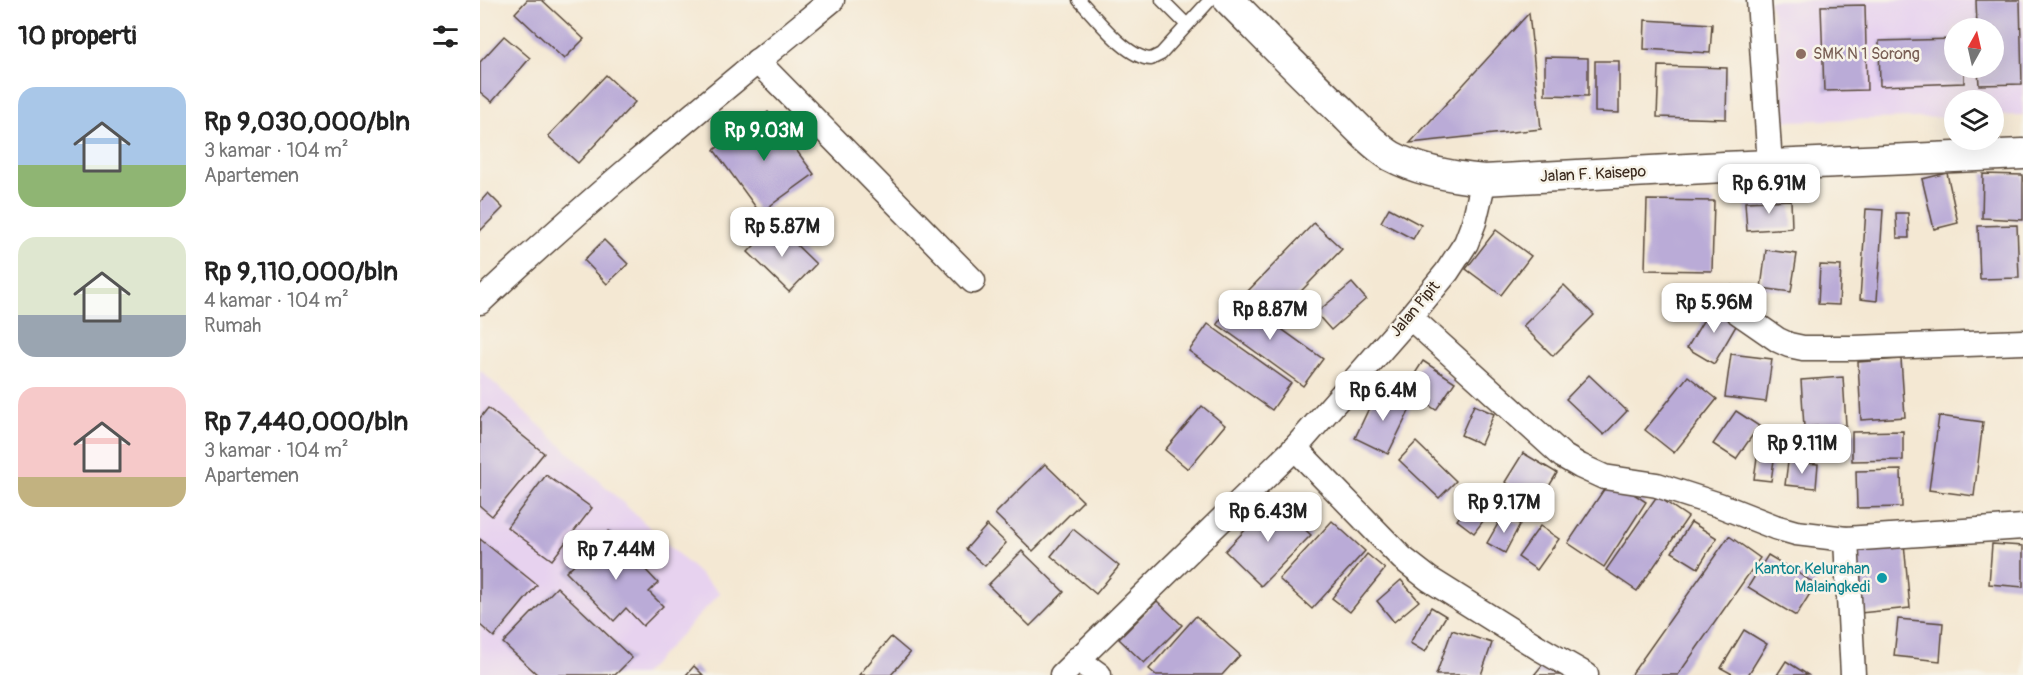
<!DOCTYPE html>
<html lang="id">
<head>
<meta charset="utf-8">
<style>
  body { margin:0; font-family:Pangolin,sans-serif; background:#f6f6f6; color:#222; height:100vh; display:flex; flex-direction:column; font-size:22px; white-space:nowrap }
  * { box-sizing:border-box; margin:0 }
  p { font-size:20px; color:#767676 }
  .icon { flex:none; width:33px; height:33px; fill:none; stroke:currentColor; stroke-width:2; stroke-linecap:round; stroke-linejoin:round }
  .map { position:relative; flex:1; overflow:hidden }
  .drawer { display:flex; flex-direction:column; background:#fff; width:480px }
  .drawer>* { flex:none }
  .needle { width:39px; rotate:8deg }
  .fabs { position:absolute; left:1464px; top:18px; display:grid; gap:12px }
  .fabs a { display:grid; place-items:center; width:60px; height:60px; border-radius:50%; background:#fff; box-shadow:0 6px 24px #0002; font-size:30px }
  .price { position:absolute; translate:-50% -51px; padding:0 14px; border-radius:12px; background:#fff; color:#222; font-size:20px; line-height:39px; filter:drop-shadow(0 2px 3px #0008) }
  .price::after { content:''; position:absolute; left:50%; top:36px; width:18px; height:14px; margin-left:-9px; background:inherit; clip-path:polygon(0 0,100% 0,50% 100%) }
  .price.selected { background:#0b8043; color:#fff }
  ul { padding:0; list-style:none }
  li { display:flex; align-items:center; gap:18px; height:150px; padding:0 18px }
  li span { display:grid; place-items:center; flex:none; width:168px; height:120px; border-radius:18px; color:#555 }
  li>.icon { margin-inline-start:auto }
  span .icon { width:72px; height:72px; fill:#fffc; stroke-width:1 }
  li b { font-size:26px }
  h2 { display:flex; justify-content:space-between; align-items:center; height:72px; padding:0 18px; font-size:26px }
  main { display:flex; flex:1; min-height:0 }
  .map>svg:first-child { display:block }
  .built { fill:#e7d2ef; fill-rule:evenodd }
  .building { fill:#baabd7 }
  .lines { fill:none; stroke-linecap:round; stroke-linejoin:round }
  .service-casing { stroke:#574639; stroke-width:15 }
  .minor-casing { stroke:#574639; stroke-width:27 }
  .tertiary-casing { stroke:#574639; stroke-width:33 }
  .service { stroke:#fff; stroke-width:12 }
  .minor { stroke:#fff; stroke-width:24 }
  .tertiary { stroke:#fff; stroke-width:30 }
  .education-dot { fill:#8d6e63; stroke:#f7f3e8; stroke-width:2 }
  .culture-dot { fill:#0f9aa8; stroke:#f7f3e8; stroke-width:2 }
  .labels { text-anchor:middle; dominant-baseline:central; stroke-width:5; stroke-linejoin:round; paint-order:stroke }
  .education-label { font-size:16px; fill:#785e54; stroke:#f7f3e8; text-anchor:start }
  .street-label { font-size:16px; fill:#3b2a1e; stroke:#f7f3e8 }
  .culture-label { font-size:16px; fill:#0d838f; stroke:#f7f3e8; text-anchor:end }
</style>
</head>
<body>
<main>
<section class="drawer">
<h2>10 properti<svg class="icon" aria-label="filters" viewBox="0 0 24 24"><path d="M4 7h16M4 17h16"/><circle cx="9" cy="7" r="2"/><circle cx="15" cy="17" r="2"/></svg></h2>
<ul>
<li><span style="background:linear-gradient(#a9c7e8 65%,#8fb573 0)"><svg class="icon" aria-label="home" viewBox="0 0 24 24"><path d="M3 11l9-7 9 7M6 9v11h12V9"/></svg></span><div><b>Rp 9,030,000/bln</b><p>3 kamar · 104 m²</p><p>Apartemen</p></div></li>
<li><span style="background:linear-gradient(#dfe7d0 65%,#9aa5b1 0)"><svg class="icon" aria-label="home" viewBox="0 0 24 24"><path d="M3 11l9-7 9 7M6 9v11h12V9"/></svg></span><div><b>Rp 9,110,000/bln</b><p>4 kamar · 104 m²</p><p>Rumah</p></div></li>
<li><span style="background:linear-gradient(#f6c9c9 75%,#c2b280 0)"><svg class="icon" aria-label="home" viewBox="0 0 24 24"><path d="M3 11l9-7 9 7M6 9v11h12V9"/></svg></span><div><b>Rp 7,440,000/bln</b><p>3 kamar · 104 m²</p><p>Apartemen</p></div></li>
</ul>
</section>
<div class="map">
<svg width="1543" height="675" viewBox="0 0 1543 675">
  <rect width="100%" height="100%" fill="#f7f3e8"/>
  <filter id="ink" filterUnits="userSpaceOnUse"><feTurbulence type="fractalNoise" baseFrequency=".0167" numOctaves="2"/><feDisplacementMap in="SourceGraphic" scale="12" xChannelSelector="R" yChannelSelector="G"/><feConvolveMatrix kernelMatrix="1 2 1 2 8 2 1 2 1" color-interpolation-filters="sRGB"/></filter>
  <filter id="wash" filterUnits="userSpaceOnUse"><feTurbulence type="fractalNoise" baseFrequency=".008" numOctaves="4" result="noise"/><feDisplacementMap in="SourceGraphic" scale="24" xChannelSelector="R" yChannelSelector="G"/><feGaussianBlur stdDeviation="1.35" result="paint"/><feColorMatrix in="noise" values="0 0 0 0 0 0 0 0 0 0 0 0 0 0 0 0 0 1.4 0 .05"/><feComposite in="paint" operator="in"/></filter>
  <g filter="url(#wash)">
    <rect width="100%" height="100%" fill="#f4e8d3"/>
    <g class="built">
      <path d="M1289,0H1496L1497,28H1474V39L1399,41L1401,86L1484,83V68H1498L1499,85L1541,84L1540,0H1543V115L1514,116V100H1474V117L1305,121L1296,29ZM1384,5L1387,90L1344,91L1341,6Z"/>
      <path d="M0,370L240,593L163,675H135L152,657L77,587L24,642L58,675H0V625L15,637L57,585L0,539V506L13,516L64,453L9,408L0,418ZM66,475L111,508L72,560L27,527ZM129,532L178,582L169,592L183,606L163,625L146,608L133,620L87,572Z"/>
    </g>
    <g id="blocks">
      <g class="building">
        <path d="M47,0H62L104,39L84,59L35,13Z"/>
        <path d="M1496,0H1540L1542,84L1499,85L1498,68H1514V28H1497Z"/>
        <path d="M1385,5L1387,90L1344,91L1341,6Z"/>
        <path d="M1049,13L1061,129L930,143Z"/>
        <path d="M1165,20L1232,24L1230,53L1164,49Z"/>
        <path d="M24,36L50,58L12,102L0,92V62Z"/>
        <path d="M1474,39V68H1484V83L1400,86L1399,41Z"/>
        <path d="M1065,57L1108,58V96L1065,95Z"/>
        <path d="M1115,61H1139V113L1115,112Z"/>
        <path d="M1179,66L1247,68L1246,119L1177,117Z"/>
        <path d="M126,75L155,102L98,163L68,136Z"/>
        <path d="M288,112L334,174L280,213L234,150Z"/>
        <path d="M1467,173L1478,223L1454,229L1442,179Z"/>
        <path d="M1503,174L1543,175V220L1502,218Z"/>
        <path d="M8,193L23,208L0,231V202Z"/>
        <path d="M1167,200L1234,201L1232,271L1165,270Z"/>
        <path d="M1311,200L1312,228L1267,231L1265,202Z"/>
        <path d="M909,208L941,225L933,239L901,222Z"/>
        <path d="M1386,209L1403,210L1397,301L1380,299Z"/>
        <path d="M1416,213H1428L1429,238H1417Z"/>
        <path d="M834,223L862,249L796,317L768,291Z"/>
        <path d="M295,224L336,264L309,292L268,252Z"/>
        <path d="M1537,225L1539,278L1500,279L1498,226Z"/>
        <path d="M1016,230L1051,256L1021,295L986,269Z"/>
        <path d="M124,240L148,264L127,284L104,260Z"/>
        <path d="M1286,250L1317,254L1311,292L1281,288Z"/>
        <path d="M1340,265L1361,266L1359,305L1338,304Z"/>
        <path d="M872,283L886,299L851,330L836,313Z"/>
        <path d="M1084,285L1114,315L1073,356L1043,326Z"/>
        <path d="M757,297L843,359L823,386L737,324Z"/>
        <path d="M1233,304L1260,319L1234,364L1207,348Z"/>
        <path d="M728,324L811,383L792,410L709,351Z"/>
        <path d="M1251,354L1292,359L1286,402L1245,397Z"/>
        <path d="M1421,359L1425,417L1381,420L1378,362Z"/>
        <path d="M943,361L975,382L956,410L925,389Z"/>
        <path d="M1109,375L1147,411L1124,435L1086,399Z"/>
        <path d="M1208,376L1237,399L1194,453L1165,430Z"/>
        <path d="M1363,377L1366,425L1324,427L1321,380Z"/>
        <path d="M897,391L931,407L908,454L875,438Z"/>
        <path d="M994,405L1014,414L1001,444L981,435Z"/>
        <path d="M722,406L745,425L708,469L685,450Z"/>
        <path d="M8,408L64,453L12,516L0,506V418Z"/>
        <path d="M1256,411L1279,426L1256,459L1233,444Z"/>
        <path d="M1459,416L1503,422L1494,496L1449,490Z"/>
        <path d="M1423,431V460L1372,461V432Z"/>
        <path d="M936,442L976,481L959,498L919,460Z"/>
        <path d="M1278,450L1295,453L1291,481L1274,479Z"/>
        <path d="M1043,453L1077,473L1059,503L1025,482Z"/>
        <path d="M1308,462L1338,464L1336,488L1305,485Z"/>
        <path d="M565,464L603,501L553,551L515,514Z"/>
        <path d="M1421,470L1422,507L1377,508L1376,471Z"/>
        <path d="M66,475L112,508L72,560L27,527Z"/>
        <path d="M1131,479L1166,502L1124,567L1088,543Z"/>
        <path d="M1002,487L1019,500L994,533L977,520Z"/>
        <path d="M1177,496L1208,517L1157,591L1126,570Z"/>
        <path d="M794,500L831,535L781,586L745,551Z"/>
        <path d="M1023,515L1040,524L1025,553L1007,543Z"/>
        <path d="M852,521L885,551L832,609L799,579Z"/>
        <path d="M1211,522L1237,538L1218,568L1192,552Z"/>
        <path d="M507,525L526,543L505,566L486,549Z"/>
        <path d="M1060,526L1079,539L1057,570L1038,557Z"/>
        <path d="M593,529L639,566L616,594L571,556Z"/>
        <path d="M129,531L178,583L169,592L183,606L163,626L146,608L134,621L86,572Z"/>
        <path d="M1249,536L1280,558L1198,675H1151Z"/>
        <path d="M0,539L57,585L14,637L0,625Z"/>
        <path d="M1424,543L1430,608L1380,613L1373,548Z"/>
        <path d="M1512,544L1543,546V587L1509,584Z"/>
        <path d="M542,551L584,592L550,626L508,585Z"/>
        <path d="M887,554L905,569L870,612L852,598Z"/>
        <path d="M1288,555L1336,584L1316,616L1268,587Z"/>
        <path d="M921,580L939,601L914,622L897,601Z"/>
        <path d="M77,587L152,658L135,675H58L23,643Z"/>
        <path d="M677,601L702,625L664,663L639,639Z"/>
        <path d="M951,607L966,616L945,652L930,643Z"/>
        <path d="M716,616L760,655L742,675H676L669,669Z"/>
        <path d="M1418,619L1463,623L1460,661L1414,656Z"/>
        <path d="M972,630L1012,643L1001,675H956Z"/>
        <path d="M1264,630L1287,644L1268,675H1254L1241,668Z"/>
        <path d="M411,637L430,653L411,675H379Z"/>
        <path d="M1068,658L1089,675H1054Z"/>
        <path d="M1306,661L1328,675H1297Z"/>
        <path d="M214,666L223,675H206Z"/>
      </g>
    </g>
  </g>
  <g filter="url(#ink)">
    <use href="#blocks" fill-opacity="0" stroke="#574639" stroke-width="1.5"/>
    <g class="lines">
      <g class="service-casing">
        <g id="service">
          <path d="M599,0C616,17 646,58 671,59L681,54L730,0"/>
          <path d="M682,0L707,25"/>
        </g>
      </g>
      <g class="minor-casing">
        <g id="minor">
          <path d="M1279,0L1290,165"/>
          <path d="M277,61L493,281"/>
          <path d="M1249,298L1259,313L1298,340L1309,345L1323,348H1374L1543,342"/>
          <path d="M0,302C112,196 233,98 352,0"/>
          <path d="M930,317L1083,456L1100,466L1124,477L1177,485L1239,505L1295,527L1316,533L1366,539L1543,527"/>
          <path d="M815,448L922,558L949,579L1059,648L1106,675"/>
          <path d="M1366,539L1373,675"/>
          <path d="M597,659L619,675"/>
          <path d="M582,675L815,448L930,317L967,272L986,243L994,222L1004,180"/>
        </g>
      </g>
      <g class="tertiary-casing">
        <path id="tertiary" d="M749,0C786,37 822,75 860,110C876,126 892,144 911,156C939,171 973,177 1004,180L1244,167L1543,154"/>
      </g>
      <use href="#service" class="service"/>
      <use href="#minor" class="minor"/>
      <use href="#tertiary" class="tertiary"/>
    </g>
  </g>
  <circle class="education-dot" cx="1321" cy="54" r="6"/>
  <circle class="culture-dot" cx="1402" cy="578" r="6"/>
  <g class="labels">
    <g class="education-label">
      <text x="1333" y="54">SMK N 1 Sorong</text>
    </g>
    <g class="street-label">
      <text transform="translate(1113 174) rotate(-3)">Jalan F. Kaisepo</text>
      <text transform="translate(935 309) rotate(-50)">Jalan Pipit</text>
    </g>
    <g class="culture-label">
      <text x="1390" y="569">Kantor Kelurahan<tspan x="1390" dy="18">Malaingkedi</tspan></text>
    </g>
  </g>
</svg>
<div class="fabs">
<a><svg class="needle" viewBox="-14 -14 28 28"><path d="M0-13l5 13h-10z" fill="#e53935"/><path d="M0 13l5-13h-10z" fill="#767676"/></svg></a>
<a><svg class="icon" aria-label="layers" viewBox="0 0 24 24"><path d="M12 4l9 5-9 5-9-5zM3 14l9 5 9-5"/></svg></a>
</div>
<b class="price selected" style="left:284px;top:162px">Rp 9.03M</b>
<b class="price" style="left:1289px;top:215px">Rp 6.91M</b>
<b class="price" style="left:302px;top:258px">Rp 5.87M</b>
<b class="price" style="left:1234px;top:334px">Rp 5.96M</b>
<b class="price" style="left:790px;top:341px">Rp 8.87M</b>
<b class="price" style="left:903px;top:422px">Rp 6.4M</b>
<b class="price" style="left:1322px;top:475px">Rp 9.11M</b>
<b class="price" style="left:1024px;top:534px">Rp 9.17M</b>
<b class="price" style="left:788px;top:543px">Rp 6.43M</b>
<b class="price" style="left:136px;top:581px">Rp 7.44M</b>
</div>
</main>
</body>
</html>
